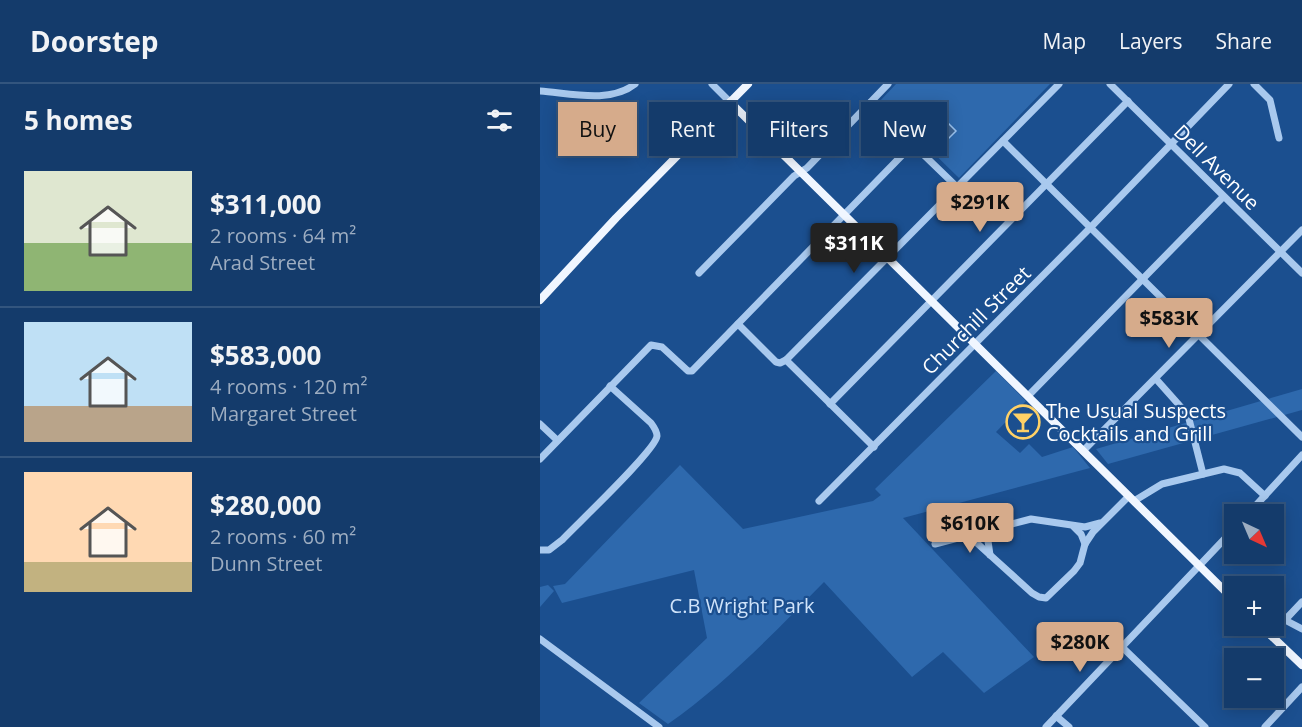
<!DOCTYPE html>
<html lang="en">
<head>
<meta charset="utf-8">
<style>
  body { margin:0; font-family:"Open Sans",sans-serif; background:#214673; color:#f1f3f6; height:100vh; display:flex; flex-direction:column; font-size:22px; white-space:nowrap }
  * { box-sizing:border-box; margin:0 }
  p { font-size:20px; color:#9dadc1 }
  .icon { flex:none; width:33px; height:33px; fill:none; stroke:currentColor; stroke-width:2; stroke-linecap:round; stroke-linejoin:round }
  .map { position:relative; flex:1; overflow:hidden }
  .side { display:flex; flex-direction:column; background:#143b6b; width:540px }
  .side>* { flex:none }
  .hud { position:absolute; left:18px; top:18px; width:570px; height:54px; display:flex; gap:12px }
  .needle { width:39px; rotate:136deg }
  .fabs { position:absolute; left:684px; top:420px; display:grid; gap:12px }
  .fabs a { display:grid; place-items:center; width:60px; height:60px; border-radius:0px; background:#143b6b; box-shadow:0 3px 15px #0003,0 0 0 2px #33557e; font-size:30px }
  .price { position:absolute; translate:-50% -51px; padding:0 14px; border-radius:6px; background:#d6ab8b; color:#111; font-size:20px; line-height:39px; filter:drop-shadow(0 2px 3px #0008) }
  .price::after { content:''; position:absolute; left:50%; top:36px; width:18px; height:14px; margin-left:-9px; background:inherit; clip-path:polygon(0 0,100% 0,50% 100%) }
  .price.active { background:#222; color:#fff }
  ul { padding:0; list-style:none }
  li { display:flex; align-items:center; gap:18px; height:150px; padding:0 24px }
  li+li { border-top:2px solid #33557e }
  li span { display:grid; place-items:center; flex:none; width:168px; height:120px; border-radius:0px; color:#555 }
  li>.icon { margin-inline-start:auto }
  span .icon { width:72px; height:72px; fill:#fffc; stroke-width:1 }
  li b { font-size:26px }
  h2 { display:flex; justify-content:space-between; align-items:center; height:72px; padding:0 24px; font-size:26px }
  .tag { padding:0 21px; border-radius:0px; background:#143b6b; box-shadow:0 3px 15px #0003,0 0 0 2px #33557e; font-size:21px; line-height:54px }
  .tag.active { background:#d6ab8b; color:#111 }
  header { display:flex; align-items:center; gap:36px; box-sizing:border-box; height:84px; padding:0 30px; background:#143b6b; border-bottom:2px solid #33557e }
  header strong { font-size:28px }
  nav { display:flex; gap:33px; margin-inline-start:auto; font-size:21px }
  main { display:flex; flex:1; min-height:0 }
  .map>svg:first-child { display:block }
  .green { fill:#2e69ad }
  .water { fill:#3c6290; stroke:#9cc4f0; stroke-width:1.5 }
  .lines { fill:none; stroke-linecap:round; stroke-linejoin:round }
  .minor { stroke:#a9c9ee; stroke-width:7 }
  .major { stroke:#f0f6ff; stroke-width:8 }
  .labels { text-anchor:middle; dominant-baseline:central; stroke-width:4.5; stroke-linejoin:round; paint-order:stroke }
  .street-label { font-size:20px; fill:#fff; stroke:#1b4f8f }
  .poi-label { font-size:20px; fill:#fff; stroke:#1b4f8f; text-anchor:start }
  .park-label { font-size:20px; fill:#cfe3fa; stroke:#1b4f8f }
</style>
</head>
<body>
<header>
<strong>Doorstep</strong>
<nav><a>Map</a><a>Layers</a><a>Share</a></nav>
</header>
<main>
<section class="side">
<h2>5 homes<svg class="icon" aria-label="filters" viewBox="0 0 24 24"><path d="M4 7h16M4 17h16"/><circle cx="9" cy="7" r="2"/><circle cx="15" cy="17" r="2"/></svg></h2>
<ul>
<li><span style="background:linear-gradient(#dfe7d0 60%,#8fb573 0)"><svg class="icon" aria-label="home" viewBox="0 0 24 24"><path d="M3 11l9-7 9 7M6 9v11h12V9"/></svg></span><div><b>$311,000</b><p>2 rooms · 64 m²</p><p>Arad Street</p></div></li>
<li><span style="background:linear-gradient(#bfe0f5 70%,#b9a48a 0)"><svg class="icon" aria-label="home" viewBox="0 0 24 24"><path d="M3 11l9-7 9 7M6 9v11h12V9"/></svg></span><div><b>$583,000</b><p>4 rooms · 120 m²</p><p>Margaret Street</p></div></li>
<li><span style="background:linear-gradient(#ffd9b3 75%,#c2b280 0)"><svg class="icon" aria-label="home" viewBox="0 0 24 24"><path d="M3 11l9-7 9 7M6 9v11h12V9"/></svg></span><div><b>$280,000</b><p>2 rooms · 60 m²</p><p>Dunn Street</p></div></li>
</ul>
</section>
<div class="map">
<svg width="762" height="643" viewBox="0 0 762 643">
  <rect width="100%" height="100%" fill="#1b4f8f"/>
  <g class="green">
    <path d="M356,0H510L419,94L340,17Z"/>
    <path d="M456,287L486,317L456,348L480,369L489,360L502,373L533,363L550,384L363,434L494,573L444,609L403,568L372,593L284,498C235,548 185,600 128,640L99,619L167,554L154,486L22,519L13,502L25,500L140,381L203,445L333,417L341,411L335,405Z"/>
    <path d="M762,305V326L568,380L556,365Z"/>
    <path d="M8,501L14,507L0,523V503Z"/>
  </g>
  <path class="water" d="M403,34L416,47L409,54L396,41Z"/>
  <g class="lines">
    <g class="minor">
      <path d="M172,0L190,18"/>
      <path d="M570,0L762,189"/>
      <path d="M714,0L730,16L739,54"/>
      <path d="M0,7C29,9 70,20 95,0"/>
      <path d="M330,19L417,103"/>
      <path d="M463,57L762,353"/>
      <path d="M159,189L254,92L267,84L348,0"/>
      <path d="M198,240L236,278L240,279L246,276L519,0"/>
      <path d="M246,276L334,363"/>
      <path d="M616,295L648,331L663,390"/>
      <path d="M488,312L683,113"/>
      <path d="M290,320L588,17"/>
      <path d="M0,340L17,356"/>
      <path d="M543,367L762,146"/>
      <path d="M0,375L111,261L122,263L148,287H152L373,60"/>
      <path d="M279,417L550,144L689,0"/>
      <path d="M594,417L622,400L684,385L700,389L725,412"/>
      <path d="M708,430L762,371"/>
      <path d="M534,443L541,450L545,460"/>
      <path d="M428,451L492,509L499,513L506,514L534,487L540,479L545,460L553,448L589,412"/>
      <path d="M395,460L491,435L545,443L560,439"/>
      <path d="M0,466H9L22,456C36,441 116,366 117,352C117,347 114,343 111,339L70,302"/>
      <path d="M450,471L448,457L457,444"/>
      <path d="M745,536L762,518"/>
      <path d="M730,551L745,536L762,545"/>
      <path d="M0,555L119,643"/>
      <path d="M582,563L665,643"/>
      <path d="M516,632L529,643"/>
      <path d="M506,643L694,445"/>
      <path d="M725,643L762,603"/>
    </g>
    <g class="major">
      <path d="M190,18L694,516"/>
      <path d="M0,216L76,134L208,0"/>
      <path d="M721,542L762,581"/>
    </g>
  </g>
  <defs>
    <g id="bar-ring" transform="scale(1.725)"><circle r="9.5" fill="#1b4f8f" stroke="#ffd166" stroke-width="1.5"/><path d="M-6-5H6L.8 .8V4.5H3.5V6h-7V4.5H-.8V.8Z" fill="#ffd166"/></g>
  </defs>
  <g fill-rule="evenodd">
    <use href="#bar-ring" x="483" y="338"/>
  </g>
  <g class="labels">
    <g class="street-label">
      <text transform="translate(677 83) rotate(45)">Dell Avenue</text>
      <text transform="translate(436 236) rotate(-45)">Churchill Street</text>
    </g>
    <g class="poi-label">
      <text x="506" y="326">The Usual Suspects<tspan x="506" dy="23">Cocktails and Grill</tspan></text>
    </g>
    <g class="park-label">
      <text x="202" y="521">C.B Wright Park</text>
    </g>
  </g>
</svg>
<div class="fabs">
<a><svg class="needle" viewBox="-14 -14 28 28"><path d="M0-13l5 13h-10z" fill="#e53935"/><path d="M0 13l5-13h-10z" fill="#9dadc1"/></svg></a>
<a>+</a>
<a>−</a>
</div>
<b class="price" style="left:440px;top:149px">$291K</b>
<b class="price active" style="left:314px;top:190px">$311K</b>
<b class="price" style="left:629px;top:265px">$583K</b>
<b class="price" style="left:430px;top:470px">$610K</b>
<b class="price" style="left:540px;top:589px">$280K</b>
<div class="hud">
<a class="tag active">Buy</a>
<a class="tag">Rent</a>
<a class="tag">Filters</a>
<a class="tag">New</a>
</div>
</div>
</main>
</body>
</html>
